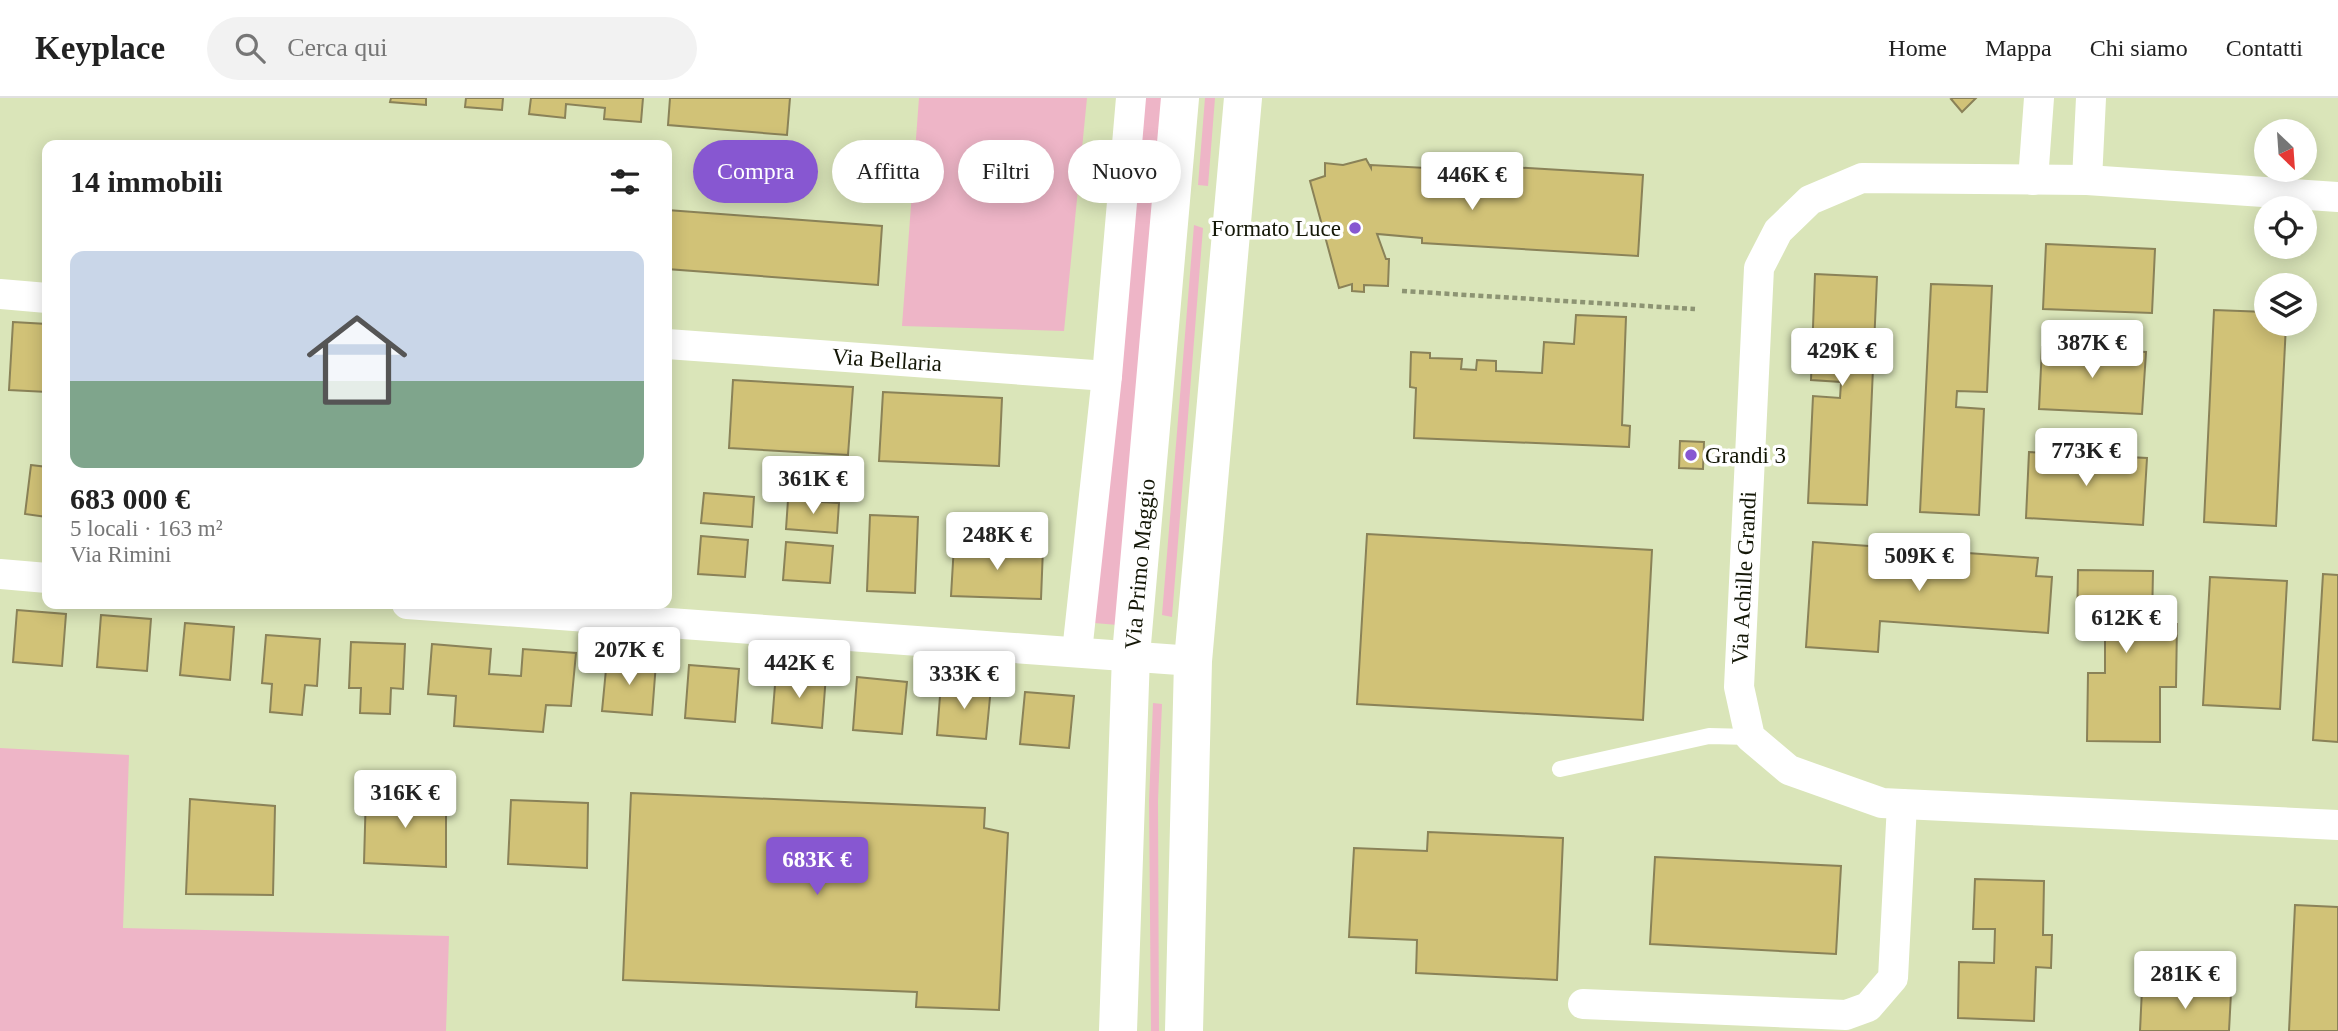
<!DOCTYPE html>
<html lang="it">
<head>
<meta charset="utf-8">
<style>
  body { margin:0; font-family:Georgia,serif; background:#f2f2f2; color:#222; height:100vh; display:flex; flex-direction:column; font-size:26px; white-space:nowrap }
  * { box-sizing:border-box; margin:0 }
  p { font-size:23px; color:#767676 }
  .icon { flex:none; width:38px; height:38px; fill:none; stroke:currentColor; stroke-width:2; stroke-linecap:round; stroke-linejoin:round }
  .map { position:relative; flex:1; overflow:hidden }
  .side { position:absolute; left:42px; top:42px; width:630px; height:469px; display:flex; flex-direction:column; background:#fff; border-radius:14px; box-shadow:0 4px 18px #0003 }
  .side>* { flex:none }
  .guide { position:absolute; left:693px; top:42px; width:665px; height:63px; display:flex; gap:14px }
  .needle { width:46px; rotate:155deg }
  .controls { position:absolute; left:2254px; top:21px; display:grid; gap:14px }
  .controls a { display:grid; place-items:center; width:63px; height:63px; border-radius:50%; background:#fff; box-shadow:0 4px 18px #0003; font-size:35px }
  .price { position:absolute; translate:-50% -60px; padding:0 16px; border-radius:7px; background:#fff; color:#222; font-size:23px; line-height:46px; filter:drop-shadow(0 2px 4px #0008) }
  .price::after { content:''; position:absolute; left:50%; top:42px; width:21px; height:16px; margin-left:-10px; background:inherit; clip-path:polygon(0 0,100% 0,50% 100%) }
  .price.active { background:#8757d1; color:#fff }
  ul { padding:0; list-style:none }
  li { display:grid; align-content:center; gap:14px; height:371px; padding:0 28px }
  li+li { border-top:2px solid #e0e0e0 }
  li span { display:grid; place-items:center; height:217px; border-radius:14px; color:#555 }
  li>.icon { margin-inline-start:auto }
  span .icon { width:126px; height:126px; fill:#fffc; stroke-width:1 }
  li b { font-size:30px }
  h2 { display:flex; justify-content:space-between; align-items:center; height:84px; padding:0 28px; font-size:30px }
  .pill { padding:0 24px; border-radius:32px; background:#fff; box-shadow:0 4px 18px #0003; font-size:24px; line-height:63px }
  .pill.active { background:#8757d1; color:#fff }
  header { display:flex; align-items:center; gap:42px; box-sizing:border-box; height:98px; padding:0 35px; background:#fff; border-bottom:2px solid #e0e0e0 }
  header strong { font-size:33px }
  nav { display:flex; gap:38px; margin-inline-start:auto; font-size:24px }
  .search { width:490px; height:63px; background:#f2f2f2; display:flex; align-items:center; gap:18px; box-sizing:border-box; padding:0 24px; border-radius:38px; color:#767676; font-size:26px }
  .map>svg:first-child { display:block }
  .green { fill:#eeb5c7 }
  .building { fill:#d1c277; stroke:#8a8258; stroke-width:2 }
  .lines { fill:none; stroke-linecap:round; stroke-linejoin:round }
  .path { stroke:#8d9473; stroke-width:4.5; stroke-dasharray:5 3.5; stroke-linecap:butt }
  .service { stroke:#fff; stroke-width:16 }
  .minor { stroke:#fff; stroke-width:30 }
  .tertiary { stroke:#fff; stroke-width:38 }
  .poi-dot { fill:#8757d1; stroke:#fff; stroke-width:2.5 }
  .labels { text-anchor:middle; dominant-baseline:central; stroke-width:7; stroke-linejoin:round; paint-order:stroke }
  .poi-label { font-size:23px; fill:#141707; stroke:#fff; text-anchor:end }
  .street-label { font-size:23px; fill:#141707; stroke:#fff }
</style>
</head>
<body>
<header>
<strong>Keyplace</strong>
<div class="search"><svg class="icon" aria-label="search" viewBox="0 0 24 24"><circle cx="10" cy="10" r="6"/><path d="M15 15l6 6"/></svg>Cerca qui</div>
<nav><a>Home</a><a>Mappa</a><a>Chi siamo</a><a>Contatti</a></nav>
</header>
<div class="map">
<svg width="2338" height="933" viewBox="0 0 2338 933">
  <rect width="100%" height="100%" fill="#dae5b9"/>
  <g class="green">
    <path d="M919,0H1087L1064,233L902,228Z"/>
    <path d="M1142,0H1164L1118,527L1094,525Z"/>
    <path d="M1205,0H1215L1208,88L1198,87Z"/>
    <path d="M1194,127L1203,130L1172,519L1162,517Z"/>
    <path d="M1153,605L1162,606L1158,703L1159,933H1151L1149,703Z"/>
    <path d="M0,650L129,657L123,830L449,838L446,933H0Z"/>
  </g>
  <g class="building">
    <path d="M391,0H426V7L390,4Z"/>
    <path d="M466,0H503L502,12L465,9Z"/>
    <path d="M531,0H643L641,24L604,21L605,10L566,6L565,20L529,16Z"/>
    <path d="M670,0H790L787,37L668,27Z"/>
    <path d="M1976,0L1962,14L1951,1L1953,0Z"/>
    <path d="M1366,61L1371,70V67L1426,70L1427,64L1643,77L1638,158L1422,145V140L1377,136L1386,161H1389L1388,188L1364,187V194L1352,193V186L1339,190L1310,83L1325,78V65L1343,67Z"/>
    <path d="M667,112L882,128L878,187L667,171Z"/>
    <path d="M2046,146L2155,151L2152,215L2043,211Z"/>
    <path d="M1815,176L1877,179L1867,407L1808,405L1813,298L1840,300L1841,284L1811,282Z"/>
    <path d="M1931,186L1992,188L1987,294L1957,293L1956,309L1984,311L1979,417L1920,414Z"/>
    <path d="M2214,212L2266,214V226H2286L2276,428L2204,424Z"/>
    <path d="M1576,217L1626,219L1622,327L1630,328L1629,349L1414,340L1416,290L1410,289L1411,254L1430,255V260L1462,261L1461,271L1476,272L1477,262L1496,263V273L1542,275L1544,244L1574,246Z"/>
    <path d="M13,224L47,226V294L9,292Z"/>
    <path d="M2042,249L2146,254L2142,316L2039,311Z"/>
    <path d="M733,282L853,289L848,357L729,350Z"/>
    <path d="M883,294L1002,300L999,368L879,363Z"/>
    <path d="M1680,343L1704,344L1703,371L1679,370Z"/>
    <path d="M2029,354L2147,360L2143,427L2026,420Z"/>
    <path d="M31,367L47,369V419L25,416Z"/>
    <path d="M704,395L754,399L752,429L701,425Z"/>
    <path d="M788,402L839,405L837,435L786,431Z"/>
    <path d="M870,417L918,419L915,495L867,493Z"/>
    <path d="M1367,436L1652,452L1643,622L1357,606Z"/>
    <path d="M701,438L748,442L745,479L698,476Z"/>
    <path d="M786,444L833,448L830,485L783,482Z"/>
    <path d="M1813,444L2038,460L2036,478L2052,479L2048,535L1880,523L1878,554L1806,549Z"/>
    <path d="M954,447L1043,450L1041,501L951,498Z"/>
    <path d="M2078,472L2153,473L2152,525L2177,526L2176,589H2160V644L2087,643L2088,575H2105V532L2077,531Z"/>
    <path d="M2323,476L2338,477V644L2313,642Z"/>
    <path d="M2210,479L2287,483L2280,611L2203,607Z"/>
    <path d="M17,512L66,516L62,568L13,564Z"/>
    <path d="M101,517L151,521L147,573L97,569Z"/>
    <path d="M185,525L234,529L230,582L180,577Z"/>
    <path d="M266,537L320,541L317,588L305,587L302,617L270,614L272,586L262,585Z"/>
    <path d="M351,544L405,546L403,591L391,590L390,616L360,615L361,590H349Z"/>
    <path d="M432,546L491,551L489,576L521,578L523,551L576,555L571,608L546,607L543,634L454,628L456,598L428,596Z"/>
    <path d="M607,561L656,565L652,617L602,613Z"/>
    <path d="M689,567L739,571L735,624L685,620Z"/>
    <path d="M776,574L826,577L822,630L772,625Z"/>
    <path d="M857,579L907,584L902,636L853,632Z"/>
    <path d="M941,585L991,589L986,641L937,637Z"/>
    <path d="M1025,594L1074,598L1069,650L1020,646Z"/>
    <path d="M366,694L446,698V769L364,765Z"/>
    <path d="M631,695L985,710L984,730L1008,735L999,912L916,909L917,894L623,882Z"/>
    <path d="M190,701L275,708L273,797L186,796Z"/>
    <path d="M511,702L588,705L587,770L508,766Z"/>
    <path d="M1428,734L1563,740L1557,882L1416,875L1417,842L1349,839L1354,750L1427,753Z"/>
    <path d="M1655,759L1841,768L1836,856L1650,846Z"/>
    <path d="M1975,781L2044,783L2043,837H2052L2051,870L2036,869L2034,923L1958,920L1959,864L1994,865L1995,831H1973Z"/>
    <path d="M2295,807L2338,809V933H2289Z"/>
    <path d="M2142,891L2231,895L2229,933H2140Z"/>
  </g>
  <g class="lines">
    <path class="path" d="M1402,193L1695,211"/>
    <path class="service" d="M1560,671L1709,638L1750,639"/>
    <g class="minor">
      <path d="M2033,82L2039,0"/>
      <path d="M2087,82L2091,0"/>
      <path d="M2338,99L2087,82L1862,80L1810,102L1778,133L1759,170L1739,589L1750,639L1789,672L1882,705L2338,727"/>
      <path d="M0,196L47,200"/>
      <path d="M667,246L1107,278"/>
      <path d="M0,476L47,480"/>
      <path d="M407,506L1193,563"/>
      <path d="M1077,554L1107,278L1131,0"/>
      <path d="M1583,906L1846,917L1868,909L1893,880L1902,706"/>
    </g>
    <g class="tertiary">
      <path d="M1118,933L1131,557L1180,0"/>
      <path d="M1184,933L1193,563L1243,0"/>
    </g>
  </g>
  <g class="poi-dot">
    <circle cx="1355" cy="130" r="7"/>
    <circle cx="1691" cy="357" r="7"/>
  </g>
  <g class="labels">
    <g class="poi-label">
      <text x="1341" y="130">Formato Luce</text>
      <text x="1705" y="357" text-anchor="start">Grandi 3</text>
    </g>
    <g class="street-label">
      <text transform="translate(887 262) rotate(4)">Via Bellaria</text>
      <text transform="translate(1140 466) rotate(-85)">Via Primo Maggio</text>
      <text transform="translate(1744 480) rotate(-87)">Via Achille Grandi</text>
    </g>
  </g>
</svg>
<div class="controls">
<a><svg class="needle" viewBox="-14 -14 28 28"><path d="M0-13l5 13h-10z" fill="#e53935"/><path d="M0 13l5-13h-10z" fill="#767676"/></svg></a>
<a><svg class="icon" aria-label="locate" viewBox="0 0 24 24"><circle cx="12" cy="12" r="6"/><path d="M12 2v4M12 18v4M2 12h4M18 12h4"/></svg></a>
<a><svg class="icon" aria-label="layers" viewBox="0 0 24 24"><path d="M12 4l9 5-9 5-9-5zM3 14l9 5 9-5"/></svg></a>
</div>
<b class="price" style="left:1472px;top:114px">446K €</b>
<b class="price" style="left:2092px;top:282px">387K €</b>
<b class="price" style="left:1842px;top:290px">429K €</b>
<b class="price" style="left:2086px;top:390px">773K €</b>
<b class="price" style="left:813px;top:418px">361K €</b>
<b class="price" style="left:997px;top:474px">248K €</b>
<b class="price" style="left:1919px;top:495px">509K €</b>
<b class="price" style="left:2126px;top:557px">612K €</b>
<b class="price" style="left:629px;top:589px">207K €</b>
<b class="price" style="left:799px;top:602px">442K €</b>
<b class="price" style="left:964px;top:613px">333K €</b>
<b class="price" style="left:405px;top:732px">316K €</b>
<b class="price active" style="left:817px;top:799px">683K €</b>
<b class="price" style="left:2185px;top:913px">281K €</b>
<div class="guide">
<a class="pill active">Compra</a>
<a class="pill">Affitta</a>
<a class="pill">Filtri</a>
<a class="pill">Nuovo</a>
</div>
<section class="side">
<h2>14 immobili<svg class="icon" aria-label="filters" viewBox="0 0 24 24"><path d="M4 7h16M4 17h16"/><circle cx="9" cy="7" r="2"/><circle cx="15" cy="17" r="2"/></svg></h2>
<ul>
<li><span style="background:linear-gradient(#c9d6e8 60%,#7fa58c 0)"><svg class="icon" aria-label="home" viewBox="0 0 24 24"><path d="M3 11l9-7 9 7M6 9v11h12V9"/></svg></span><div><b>683 000 €</b><p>5 locali · 163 m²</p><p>Via Rimini</p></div></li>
</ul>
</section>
</div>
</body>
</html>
